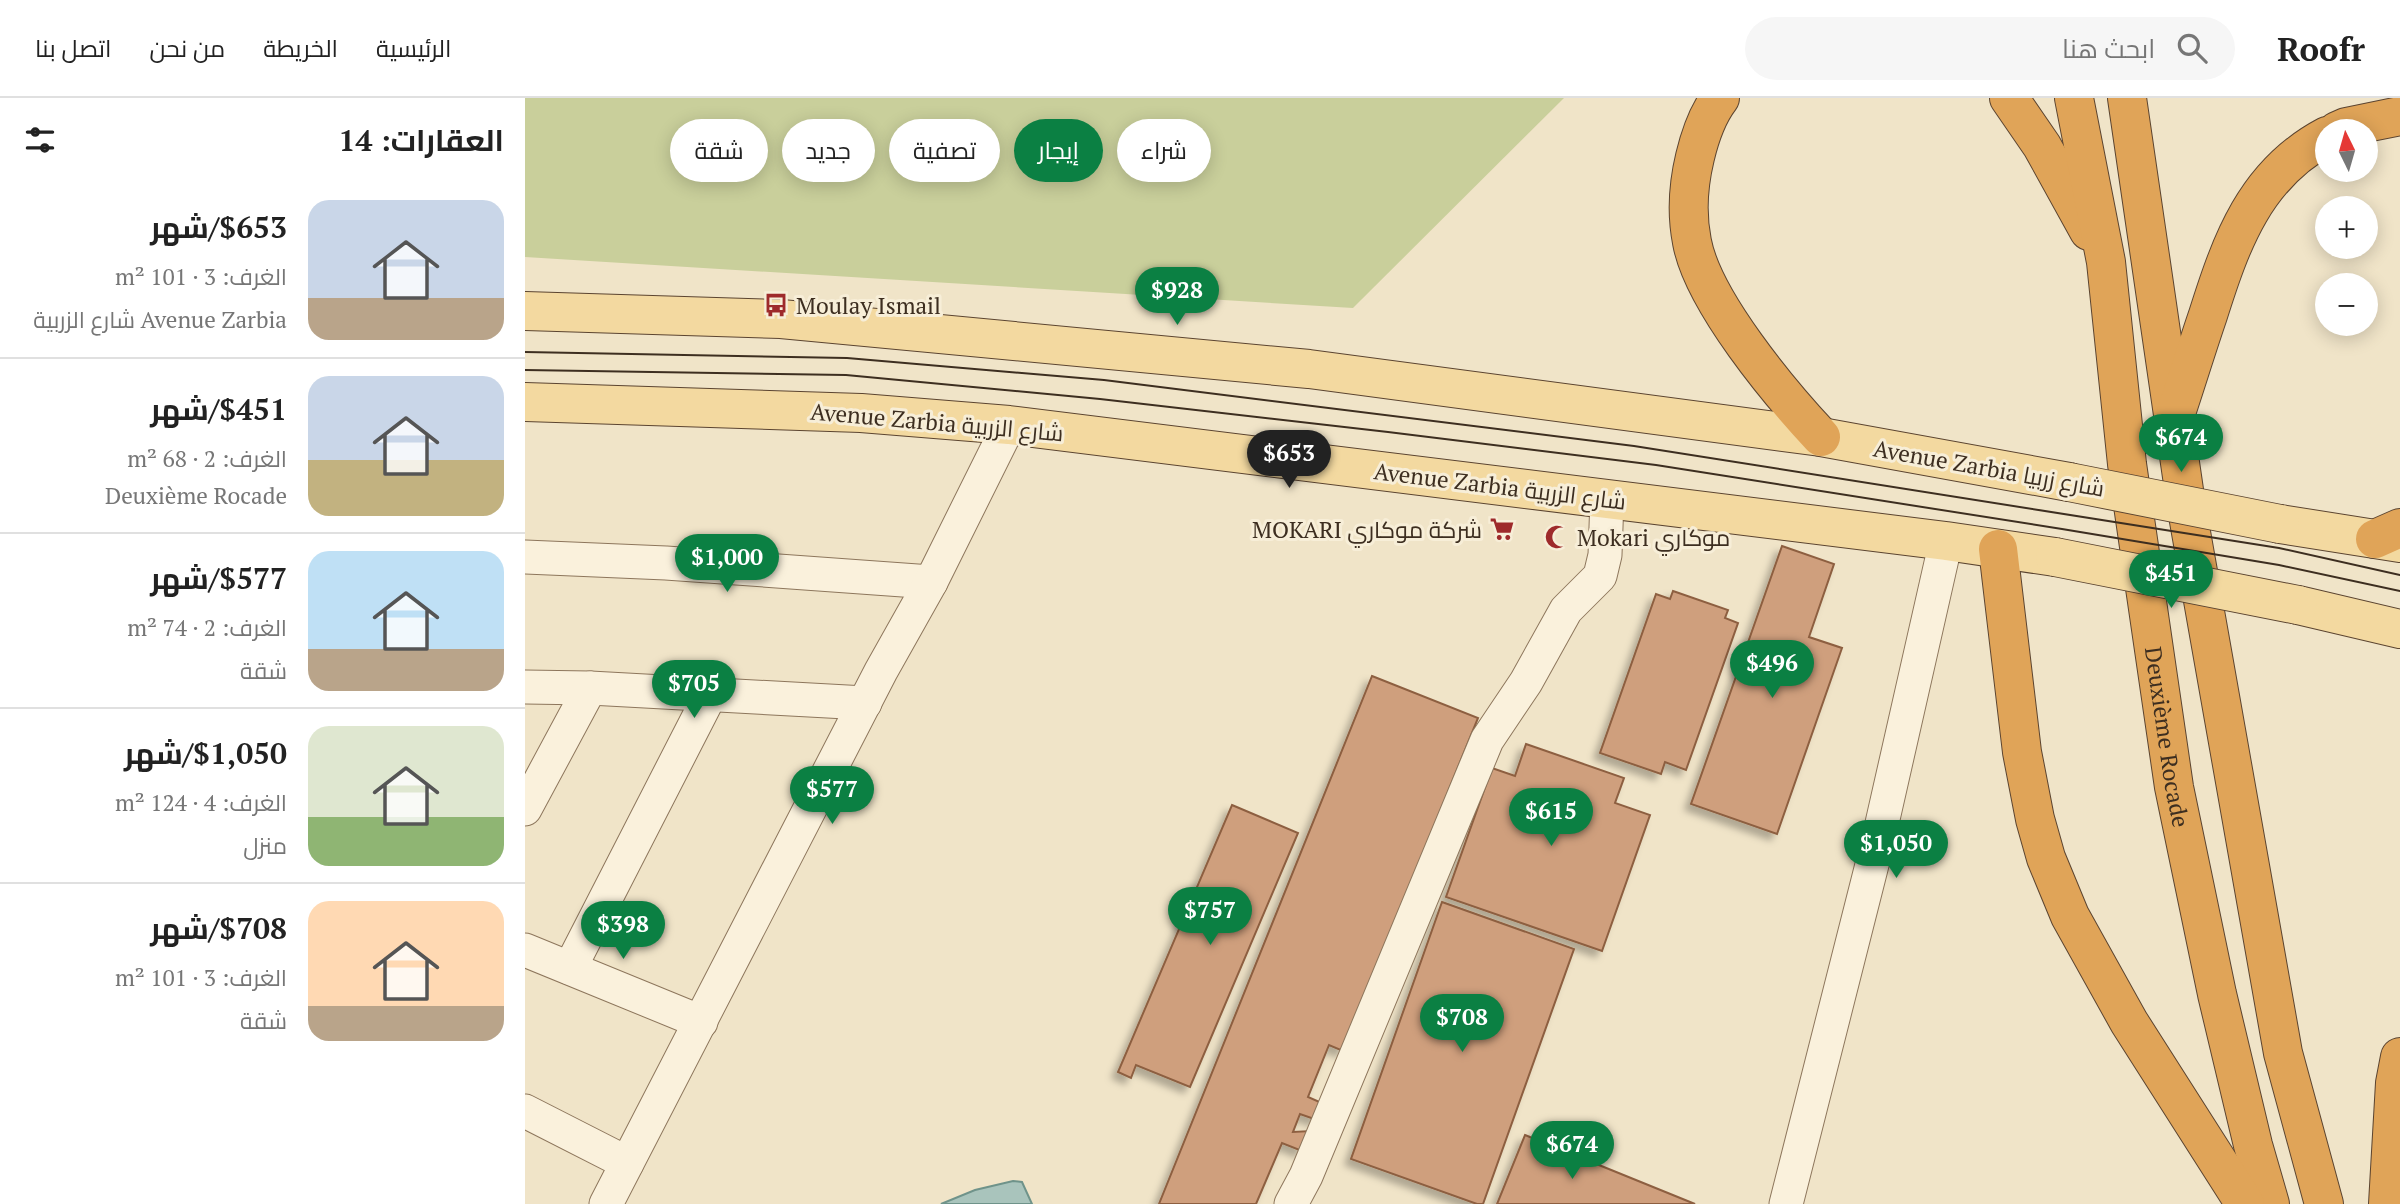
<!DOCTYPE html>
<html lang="ar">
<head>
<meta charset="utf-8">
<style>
  body { margin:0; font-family:"PT Serif",Cairo,serif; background:#f6f6f6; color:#222; direction:rtl; height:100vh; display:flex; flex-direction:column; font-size:26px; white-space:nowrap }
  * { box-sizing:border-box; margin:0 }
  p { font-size:23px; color:#767676 }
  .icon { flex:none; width:38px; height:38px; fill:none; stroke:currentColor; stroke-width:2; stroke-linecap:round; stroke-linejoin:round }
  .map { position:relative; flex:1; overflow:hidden; direction:ltr }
  .panel { display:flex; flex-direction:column; background:#fff; width:525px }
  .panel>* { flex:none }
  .top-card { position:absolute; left:21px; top:21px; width:665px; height:63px; direction:rtl; display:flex; gap:14px }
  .needle { width:46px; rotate:355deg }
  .buttons { position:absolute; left:1790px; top:21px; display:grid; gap:14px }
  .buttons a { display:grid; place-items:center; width:63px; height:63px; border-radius:50%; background:#fff; box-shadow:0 4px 18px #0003; font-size:35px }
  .price { position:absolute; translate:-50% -60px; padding:0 16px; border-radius:24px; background:#0b8043; color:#fff; font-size:23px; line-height:46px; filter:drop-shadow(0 2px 4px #0008) }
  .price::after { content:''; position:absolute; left:50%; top:42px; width:21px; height:16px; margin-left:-10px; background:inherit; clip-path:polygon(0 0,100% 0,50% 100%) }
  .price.on { background:#222; color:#fff }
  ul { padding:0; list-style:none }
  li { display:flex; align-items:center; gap:21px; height:175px; padding:0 21px }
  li+li { border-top:2px solid #e0e0e0 }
  li span { display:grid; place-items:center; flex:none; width:196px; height:140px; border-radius:21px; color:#555 }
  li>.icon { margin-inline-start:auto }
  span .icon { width:84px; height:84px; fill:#fffc; stroke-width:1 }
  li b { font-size:30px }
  h2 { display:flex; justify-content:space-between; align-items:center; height:84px; padding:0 21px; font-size:30px }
  .pill { padding:0 24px; border-radius:32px; background:#fff; box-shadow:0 4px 18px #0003; font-size:24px; line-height:63px }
  .pill.on { background:#0b8043; color:#fff }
  header { display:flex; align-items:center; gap:42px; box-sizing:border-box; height:98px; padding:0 35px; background:#fff; border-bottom:2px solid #e0e0e0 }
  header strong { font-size:33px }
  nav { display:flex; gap:38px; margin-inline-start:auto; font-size:24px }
  .search { width:490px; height:63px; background:#f6f6f6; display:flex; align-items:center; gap:18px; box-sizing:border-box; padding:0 24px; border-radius:38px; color:#767676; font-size:26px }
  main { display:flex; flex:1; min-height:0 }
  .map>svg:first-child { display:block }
  .green { fill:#c9cf9b }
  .water { fill:#a9c4bc; stroke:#6f938a; stroke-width:2 }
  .building { fill:#cf9f7d; stroke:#8d5f41; stroke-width:2; filter:url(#shadow) }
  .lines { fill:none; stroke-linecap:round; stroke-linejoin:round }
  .minor-casing { stroke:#8d765c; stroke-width:35 }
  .major-casing { stroke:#5b4430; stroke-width:40 }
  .highway-casing { stroke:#5b4430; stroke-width:40 }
  .minor { stroke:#faf1dc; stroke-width:33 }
  .major { stroke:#f3d9a0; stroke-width:38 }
  .highway { stroke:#e0a458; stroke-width:38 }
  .tram { stroke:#3d2e20; stroke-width:2 }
  .major-bridge-casing { stroke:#5b4430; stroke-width:40; stroke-linecap:butt }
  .major-bridge { stroke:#f3d9a0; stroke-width:38 }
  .labels { text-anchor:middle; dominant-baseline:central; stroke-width:6; stroke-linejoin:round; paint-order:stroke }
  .poi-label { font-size:23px; fill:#3d2e20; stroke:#f7eed8; text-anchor:start }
  .street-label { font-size:23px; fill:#3d2e20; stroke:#f7eed8 }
</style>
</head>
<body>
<header>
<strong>Roofr</strong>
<div class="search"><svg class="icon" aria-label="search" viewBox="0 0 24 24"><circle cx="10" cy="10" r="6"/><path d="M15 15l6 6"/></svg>ابحث هنا</div>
<nav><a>الرئيسية</a><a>الخريطة</a><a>من نحن</a><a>اتصل بنا</a></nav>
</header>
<main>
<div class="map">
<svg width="1875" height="1106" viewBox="0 0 1875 1106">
  <defs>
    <filter id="shadow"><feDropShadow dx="-6" dy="6" stdDeviation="3.5" flood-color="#0004"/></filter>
  </defs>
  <rect width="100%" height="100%" fill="#f0e4c8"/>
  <path class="green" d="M0,0H1039L828,210L0,159Z"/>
  <path class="water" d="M488,1083L497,1084L507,1106H416L450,1092Z"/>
  <g class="building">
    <path d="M1257,448L1309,466L1284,539L1317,550L1252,736L1166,706Z"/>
    <path d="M1148,493L1203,512L1200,520L1213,525L1161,672L1140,664L1136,676L1075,655L1131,496L1145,501Z"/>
    <path d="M847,578L953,620L818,953L804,947L783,999L799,1006L792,1022L775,1016L768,1034L786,1033L777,1053L757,1045L731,1106H634Z"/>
    <path d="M1001,646L1099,680L1090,705L1125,717L1077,853L921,799L967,670L990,678Z"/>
    <path d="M707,707L773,735L665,989L611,967L606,980L593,974Z"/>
    <path d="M917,804L1049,851L958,1106H952L826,1061Z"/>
    <path d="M1000,1037L1170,1106H972Z"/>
  </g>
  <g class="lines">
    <g class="minor-casing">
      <g id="minor">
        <path d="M0,459L141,465L406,484"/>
        <path d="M0,589L65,590L340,605"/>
        <path d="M0,711L65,590"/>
        <path d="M0,852L176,924"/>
        <path d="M45,870L186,595"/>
        <path d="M0,1013L102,1065"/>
        <path d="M81,1106L356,573L406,484L484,327"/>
        <path d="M766,1106L781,1078L962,642L1001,584L1041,512L1075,478L1080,457L1082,401"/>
        <path d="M1261,1106L1353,743L1421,443"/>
      </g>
    </g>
    <g class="major-casing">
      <g id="major">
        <path d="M0,213L256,221L784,271L1296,339L1544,384"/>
        <path d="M0,304L336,315L484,327L1421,443L1530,459"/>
        <path d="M1755,426L1875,445"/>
        <path d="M1773,507L1875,531"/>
      </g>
    </g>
    <g class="highway-casing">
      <g id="highway">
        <path d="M1195,0C1182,17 1175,38 1170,59C1163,88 1161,114 1167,144C1178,203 1254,294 1296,339"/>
        <path d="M1484,0L1517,48L1564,133"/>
        <path id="s1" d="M1549,0L1581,164L1602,366L1649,689L1692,896L1728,1047L1745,1106"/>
        <path d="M1602,0L1661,406L1758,955L1799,1106"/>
        <path d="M1812,33L1821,29L1875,18"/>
        <path d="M1651,315C1662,282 1672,249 1683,217C1706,144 1730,76 1802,38"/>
        <path d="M1850,441L1875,430"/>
        <path d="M1473,451L1497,654L1510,721L1521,760L1545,818L1604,924L1720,1106"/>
        <path d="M1863,1106L1870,985L1875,959"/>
      </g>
    </g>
    <use href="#minor" class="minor"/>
    <use href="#major" class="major"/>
    <use href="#highway" class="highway"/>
    <g class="tram">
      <path d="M0,254L322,260L579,282L1109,348L1754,450L1875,477"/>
      <path d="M0,272L321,277L575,301L863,334L1131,367L1537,431L1754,467L1875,493"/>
    </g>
    <g class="major-bridge-casing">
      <g id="major-bridge">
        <path d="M1544,384L1755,426"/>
        <path d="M1530,459L1773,507"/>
      </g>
    </g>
    <use href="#major-bridge" class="major-bridge"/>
  </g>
  <defs>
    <g id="bus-bare" transform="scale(1.89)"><path d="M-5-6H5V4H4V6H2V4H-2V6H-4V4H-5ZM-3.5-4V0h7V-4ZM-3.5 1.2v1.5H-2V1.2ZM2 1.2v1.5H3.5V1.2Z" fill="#9e2a2b" stroke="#f7eed8" stroke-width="2.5" paint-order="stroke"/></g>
    <g id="supermarket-bare" transform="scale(1.89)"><path d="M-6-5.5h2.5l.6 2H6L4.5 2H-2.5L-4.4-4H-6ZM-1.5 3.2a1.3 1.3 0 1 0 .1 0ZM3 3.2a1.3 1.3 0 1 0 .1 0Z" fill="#9e2a2b" stroke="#f7eed8" stroke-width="2.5" paint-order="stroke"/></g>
    <g id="mosque-bare" transform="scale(1.89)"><path d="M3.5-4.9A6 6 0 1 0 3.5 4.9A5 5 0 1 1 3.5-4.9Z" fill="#9e2a2b" stroke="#f7eed8" stroke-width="2.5" paint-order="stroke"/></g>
  </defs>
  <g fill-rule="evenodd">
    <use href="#bus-bare" x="251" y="207"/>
    <use href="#supermarket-bare" x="977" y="431"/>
    <use href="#mosque-bare" x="1032" y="439"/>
  </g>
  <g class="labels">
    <g class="poi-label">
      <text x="271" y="207">Moulay Ismail</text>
      <text x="957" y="431" text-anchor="end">MOKARI شركة موكاري</text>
      <text x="1052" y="439">Mokari موكاري</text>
    </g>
    <g class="street-label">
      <text transform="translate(412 324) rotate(5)">Avenue Zarbia شارع الزربية</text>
      <text transform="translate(1464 370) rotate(10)">Avenue Zarbia شارع زربيا</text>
      <text transform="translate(975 388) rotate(7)">Avenue Zarbia شارع الزربية</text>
      <text stroke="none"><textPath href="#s1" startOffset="646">Deuxième Rocade</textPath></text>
    </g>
  </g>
</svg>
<div class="buttons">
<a><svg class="needle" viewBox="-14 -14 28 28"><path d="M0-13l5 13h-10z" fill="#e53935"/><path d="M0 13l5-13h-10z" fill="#767676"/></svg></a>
<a>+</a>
<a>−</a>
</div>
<b class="price" style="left:652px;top:229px">$928</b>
<b class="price" style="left:1656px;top:376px">$674</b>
<b class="price on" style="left:764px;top:392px">$653</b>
<b class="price" style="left:202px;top:496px">$1,000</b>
<b class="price" style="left:1646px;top:512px">$451</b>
<b class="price" style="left:1247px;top:602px">$496</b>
<b class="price" style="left:169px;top:622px">$705</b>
<b class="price" style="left:307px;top:728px">$577</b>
<b class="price" style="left:1026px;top:750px">$615</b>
<b class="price" style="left:1371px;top:782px">$1,050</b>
<b class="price" style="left:685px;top:849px">$757</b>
<b class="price" style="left:98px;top:863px">$398</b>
<b class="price" style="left:937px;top:956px">$708</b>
<b class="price" style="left:1047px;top:1083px">$674</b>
<div class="top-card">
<a class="pill">شراء</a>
<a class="pill on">إيجار</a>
<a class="pill">تصفية</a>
<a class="pill">جديد</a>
<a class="pill">شقة</a>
</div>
</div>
<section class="panel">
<h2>العقارات: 14<svg class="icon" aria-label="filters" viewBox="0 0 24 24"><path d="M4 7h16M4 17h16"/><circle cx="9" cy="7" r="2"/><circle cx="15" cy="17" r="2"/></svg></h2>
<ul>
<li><span style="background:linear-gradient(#c9d6e8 70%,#b9a48a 0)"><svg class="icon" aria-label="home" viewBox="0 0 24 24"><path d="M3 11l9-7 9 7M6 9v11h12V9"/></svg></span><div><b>$653/شهر</b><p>الغرف: 3 · 101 m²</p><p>Avenue Zarbia شارع الزربية</p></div></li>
<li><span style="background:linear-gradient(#c9d6e8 60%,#c2b280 0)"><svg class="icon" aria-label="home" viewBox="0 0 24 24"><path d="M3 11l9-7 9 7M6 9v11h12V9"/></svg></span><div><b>$451/شهر</b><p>الغرف: 2 · 68 m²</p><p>Deuxième Rocade</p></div></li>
<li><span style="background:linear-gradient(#bfe0f5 70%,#b9a48a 0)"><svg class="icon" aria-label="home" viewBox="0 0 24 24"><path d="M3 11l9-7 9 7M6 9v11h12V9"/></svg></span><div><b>$577/شهر</b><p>الغرف: 2 · 74 m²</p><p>شقة</p></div></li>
<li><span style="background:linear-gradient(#dfe7d0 65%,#8fb573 0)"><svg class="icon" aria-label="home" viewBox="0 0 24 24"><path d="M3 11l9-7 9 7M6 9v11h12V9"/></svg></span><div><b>$1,050/شهر</b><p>الغرف: 4 · 124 m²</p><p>منزل</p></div></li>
<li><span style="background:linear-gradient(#ffd9b3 75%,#b9a48a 0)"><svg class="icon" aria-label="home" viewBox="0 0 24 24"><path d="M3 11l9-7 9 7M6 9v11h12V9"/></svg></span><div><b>$708/شهر</b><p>الغرف: 3 · 101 m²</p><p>شقة</p></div></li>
</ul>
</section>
</main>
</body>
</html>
